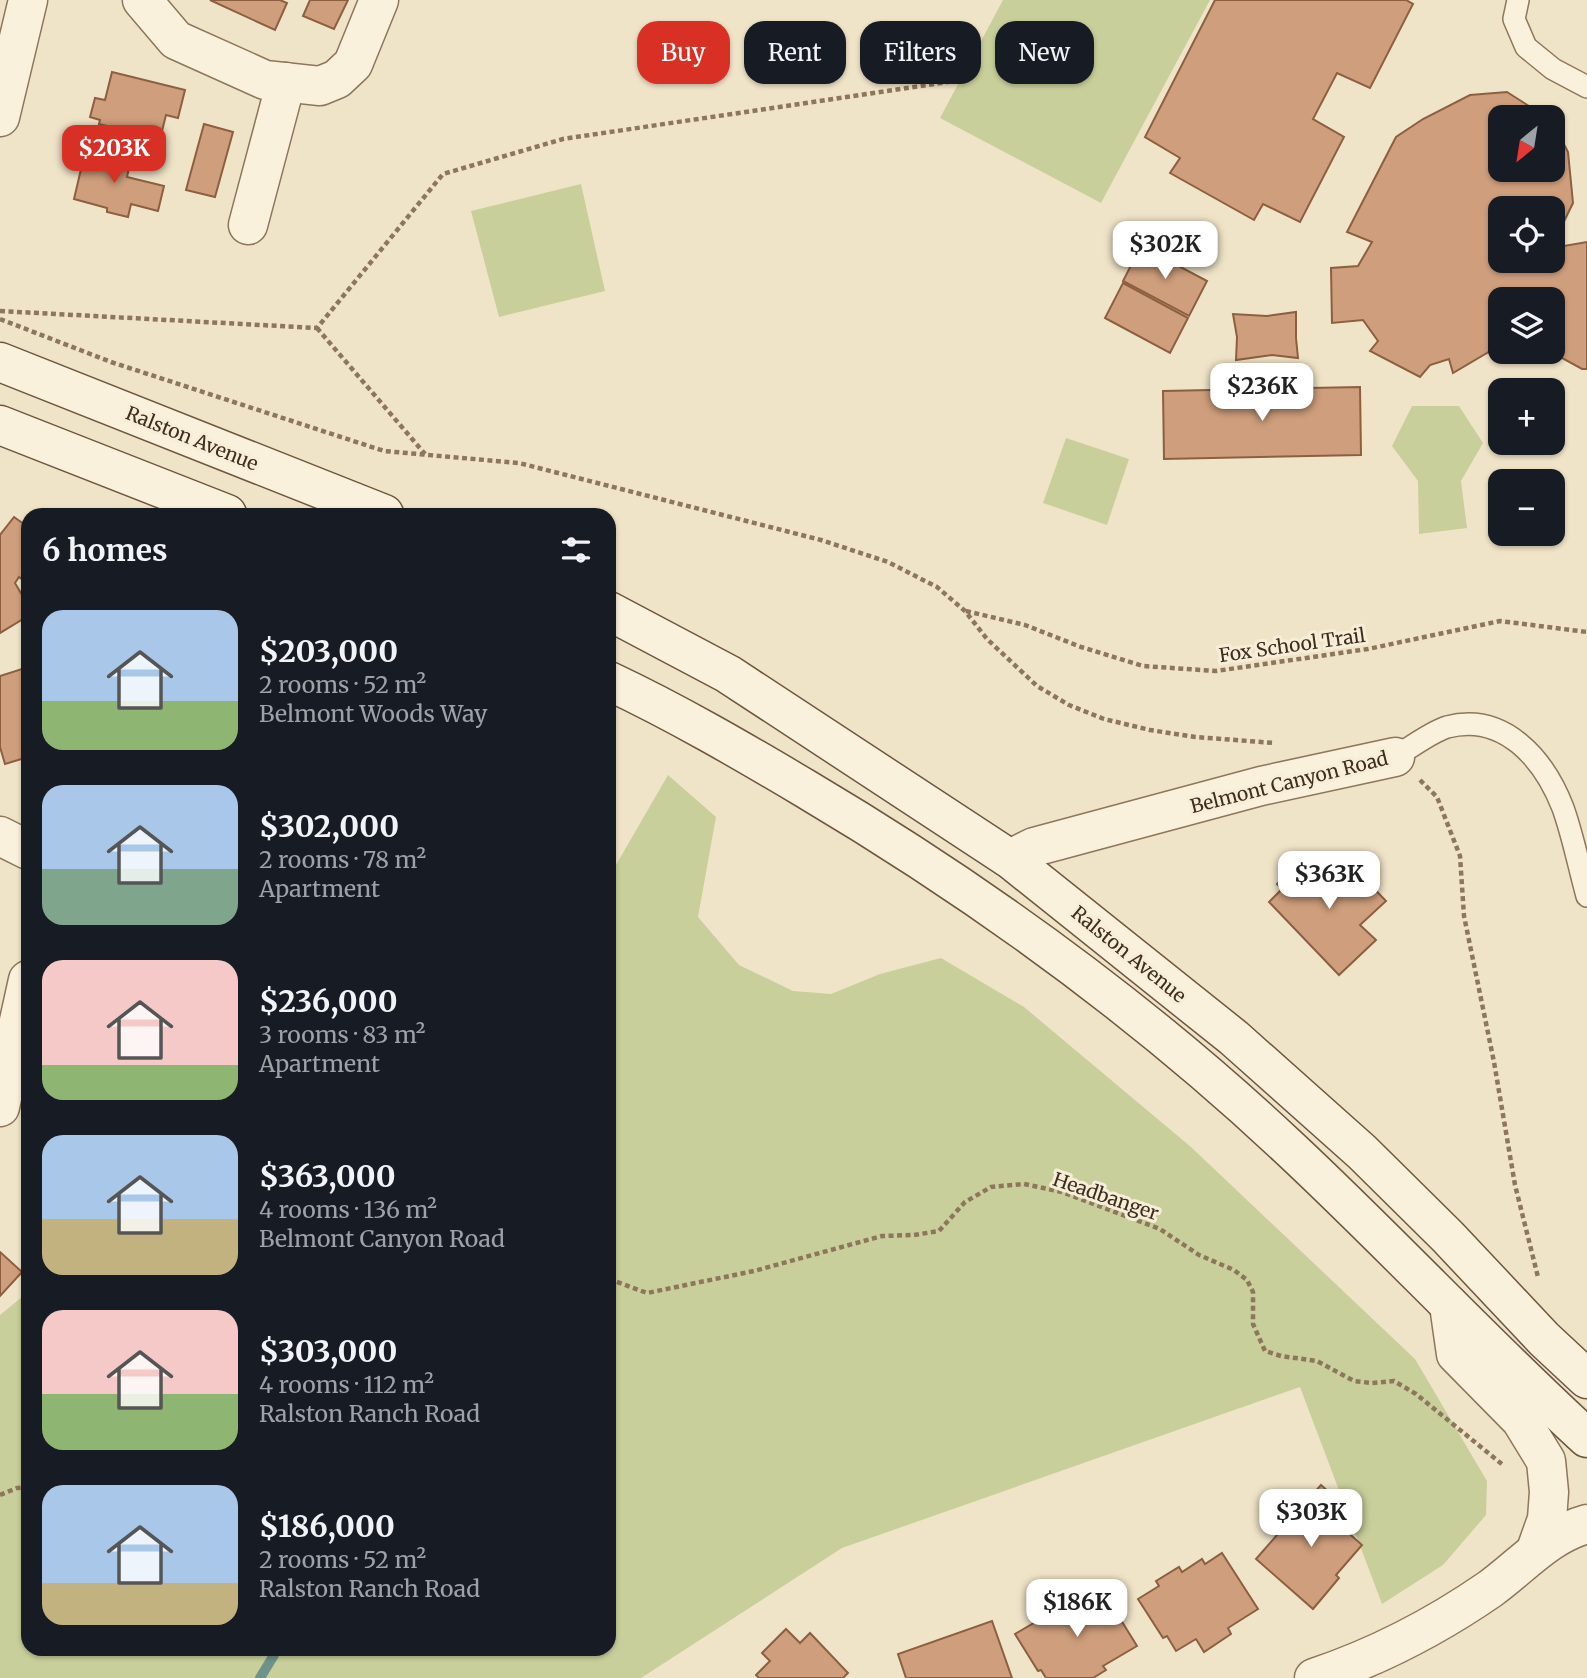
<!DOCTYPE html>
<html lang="en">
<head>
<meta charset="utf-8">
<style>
  body { margin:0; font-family:Merriweather,serif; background:#242831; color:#f1f3f6; height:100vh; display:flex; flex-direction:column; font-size:26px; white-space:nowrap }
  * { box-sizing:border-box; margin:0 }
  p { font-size:23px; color:#9ea1a6 }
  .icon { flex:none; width:38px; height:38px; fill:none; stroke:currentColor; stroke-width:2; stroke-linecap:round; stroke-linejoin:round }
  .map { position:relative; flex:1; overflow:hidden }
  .drawer { position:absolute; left:21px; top:508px; width:595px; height:1148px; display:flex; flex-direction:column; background:#171b24; border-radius:21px; box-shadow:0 2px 5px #0004 }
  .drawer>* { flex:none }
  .hud { position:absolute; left:637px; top:21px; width:665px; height:63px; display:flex; gap:14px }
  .needle { width:46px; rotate:210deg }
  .fabs { position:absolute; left:1488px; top:105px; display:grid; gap:14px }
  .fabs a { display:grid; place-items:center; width:77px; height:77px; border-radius:14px; background:#171b24; box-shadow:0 2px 5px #0004; font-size:35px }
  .price { position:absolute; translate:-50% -60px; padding:0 16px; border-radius:14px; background:#fff; color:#222; font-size:23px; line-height:46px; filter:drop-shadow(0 2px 4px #0008) }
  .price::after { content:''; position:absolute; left:50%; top:42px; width:21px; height:16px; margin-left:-10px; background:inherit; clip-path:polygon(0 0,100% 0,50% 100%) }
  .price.selected { background:#d93025; color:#fff }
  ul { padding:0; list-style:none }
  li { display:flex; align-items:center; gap:21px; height:175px; padding:0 21px }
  li span { display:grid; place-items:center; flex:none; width:196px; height:140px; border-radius:21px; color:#555 }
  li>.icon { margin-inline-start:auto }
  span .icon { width:84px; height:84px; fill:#fffc; stroke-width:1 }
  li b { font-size:30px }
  h2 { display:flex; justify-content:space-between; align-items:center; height:84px; padding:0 21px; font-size:30px }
  .chip { padding:0 24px; border-radius:21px; background:#171b24; box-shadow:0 2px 5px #0004; font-size:24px; line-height:63px }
  .chip.selected { background:#d93025; color:#fff }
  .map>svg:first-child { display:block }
  .green { fill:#c9cf9b }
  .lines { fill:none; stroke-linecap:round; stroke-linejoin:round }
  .stream { stroke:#6f938a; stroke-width:10 }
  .building { fill:#cf9f7d; stroke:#8d5f41; stroke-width:2 }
  .service-casing { stroke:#8d765c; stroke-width:24 }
  .minor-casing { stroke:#8d765c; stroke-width:41 }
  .secondary-casing { stroke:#6f573f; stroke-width:41 }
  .path { stroke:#8d765c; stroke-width:4.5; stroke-dasharray:5 3.5; stroke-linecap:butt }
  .service { stroke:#faf1dc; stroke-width:21 }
  .minor { stroke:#faf1dc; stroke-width:38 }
  .secondary { stroke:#faf1dc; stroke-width:38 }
  .labels { text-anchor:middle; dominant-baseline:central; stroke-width:6; stroke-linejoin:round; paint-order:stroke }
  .street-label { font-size:19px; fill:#3d2e20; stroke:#f7eed8 }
</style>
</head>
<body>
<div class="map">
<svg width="1587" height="1678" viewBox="0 0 1587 1678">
  <rect width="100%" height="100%" fill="#f0e4c8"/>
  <g class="green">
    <path d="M1003,0H1210L1101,203L940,118Z"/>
    <path d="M581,184L605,291L499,317L471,211Z"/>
    <path d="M1412,406H1459L1483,443L1461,481L1467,528L1419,534L1418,481L1392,446Z"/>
    <path d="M1066,438L1129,459L1107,525L1043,503Z"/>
    <path d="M668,775L716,817L698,917L739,965L793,991L831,994L880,974L941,958L1024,1007L1191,1147L1415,1359L1487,1481L1486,1515L1443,1565L1382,1604L1300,1387L842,1548L641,1678H0V1315L28,1292V1648H609V877Z"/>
  </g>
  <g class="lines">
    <path class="stream" d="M260,1678L274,1655"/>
  </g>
  <g class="building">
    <path d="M210,0H280L287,3L275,30Z"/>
    <path d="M310,0H348L334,29L303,16Z"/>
    <path d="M1215,0H1406L1413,4L1370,88L1337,73L1313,119L1344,137L1300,222L1263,204L1254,220L1170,173L1180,158L1145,137Z"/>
    <path d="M112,72L185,90L178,118L166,115L162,131L151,128L149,136L99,124L100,120L90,117L95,98L105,100Z"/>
    <path d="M1507,92L1546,117H1500V170H1552V121L1568,152L1573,203L1552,246V208H1500V261H1552V248L1587,242V369H1582L1551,352L1552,299H1500V342L1497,347L1453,373L1449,359L1430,365L1420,377L1370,351L1378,341L1363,320L1332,323L1331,268L1358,266L1372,242L1347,232L1396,137L1423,119L1470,95Z"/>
    <path d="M204,124L233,132L215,197L186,190Z"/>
    <path d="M86,148L131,159L127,177L164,186L158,211L131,204L128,217L107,212V208L74,199Z"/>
    <path d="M1141,246L1207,281L1189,316L1123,281Z"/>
    <path d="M1123,283L1188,318L1170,353L1105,318Z"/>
    <path d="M1296,312V338L1298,358L1272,355L1236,360L1237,337L1233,314L1267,316Z"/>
    <path d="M1360,387L1361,455L1164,459L1163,391Z"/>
    <path d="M14,517L28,527V584L19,577L15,583L28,605V616L0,633V535Z"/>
    <path d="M28,667V757L5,764L0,747V676Z"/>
    <path d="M1321,855L1324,858L1327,856L1347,881L1358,872L1386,901L1360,925L1376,940L1339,975L1269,902L1282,889L1277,884L1300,863L1306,870Z"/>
    <path d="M0,1252L22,1272L0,1296Z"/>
    <path d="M1321,1485L1347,1508L1335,1521L1362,1545L1336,1575L1339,1578L1313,1609L1256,1559Z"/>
    <path d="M1222,1553L1258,1609L1228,1628L1231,1634L1204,1652L1196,1639L1176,1651L1167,1636L1163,1638L1138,1599L1159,1586L1156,1581L1179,1567L1182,1572L1202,1559L1205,1564Z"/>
    <path d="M1103,1591L1137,1646L1103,1666L1106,1670L1093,1678H1046L1041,1670L1038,1671L1015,1634L1080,1596L1084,1603Z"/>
    <path d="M992,1621L1012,1678H906L898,1654Z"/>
    <path d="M786,1629L800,1643L810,1633L848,1673L843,1678H759L756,1675L770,1661L762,1653Z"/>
  </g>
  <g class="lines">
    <g class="service-casing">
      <g id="service">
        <path d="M1518,0L1514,19L1526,47L1553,69L1587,87"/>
        <path d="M1395,757C1410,748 1431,732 1447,727C1504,712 1544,759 1563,808C1573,836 1579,867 1587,896"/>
      </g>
    </g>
    <g class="minor-casing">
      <g id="minor">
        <path d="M142,0L176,40L265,80L320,86L337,79L353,64L379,0"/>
        <path d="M0,117L28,0"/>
        <path d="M248,225L286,82"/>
        <path d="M0,836L28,850"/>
        <path d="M1010,859L1034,847L1261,786L1395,757"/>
        <path d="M0,1107L28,980"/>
        <path d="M1449,1305L1456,1354L1521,1420L1546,1461L1549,1492L1547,1519L1536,1550"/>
        <path d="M1314,1678C1377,1657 1435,1627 1490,1589C1522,1566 1547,1535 1587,1524"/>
      </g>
    </g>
    <g class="secondary-casing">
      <g id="secondary">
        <path d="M0,362L384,514"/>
        <path d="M0,425L227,514"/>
        <path d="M609,611L728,674L1010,859L1234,1038L1362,1152L1448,1237L1544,1339L1587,1379"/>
        <path d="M609,681C677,713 742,751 806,789C978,891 1141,1009 1287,1146C1389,1241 1484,1344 1587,1438"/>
      </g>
    </g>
    <g class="path">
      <path d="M0,311L317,328L443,174L563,139L961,80"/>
      <path d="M0,319L111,362L384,451L519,463L821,540L888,562L937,587L965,611L987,639L1037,686L1069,705L1104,719L1150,730L1195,737L1275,743"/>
      <path d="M317,328L425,454"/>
      <path d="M966,611L1025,625L1081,647L1143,666L1216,671L1368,649L1500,621L1587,632"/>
      <path d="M1420,780L1437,797L1460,856L1464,916L1494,1062L1515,1185L1538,1277"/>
      <path d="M609,1279L647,1293L754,1271L882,1236L914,1235L939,1231L965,1202L991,1187L1024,1184L1062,1192L1160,1229L1199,1255L1234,1270L1247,1280L1253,1292V1324L1265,1351L1281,1356L1317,1361L1354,1381L1372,1383L1394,1381L1416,1394L1503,1465"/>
      <path d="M0,1495L17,1488L28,1487"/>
    </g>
    <use href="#service" class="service"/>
    <use href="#minor" class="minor"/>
    <use href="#secondary" class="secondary"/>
  </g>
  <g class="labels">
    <g class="street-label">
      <text transform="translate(192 438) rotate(22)">Ralston Avenue</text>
      <text transform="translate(1292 645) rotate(-8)">Fox School Trail</text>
      <text transform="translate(1289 782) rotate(-14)">Belmont Canyon Road</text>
      <text transform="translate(1129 954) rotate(39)">Ralston Avenue</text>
      <text transform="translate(1106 1196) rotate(19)">Headbanger</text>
    </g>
  </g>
</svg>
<div class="fabs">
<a><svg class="needle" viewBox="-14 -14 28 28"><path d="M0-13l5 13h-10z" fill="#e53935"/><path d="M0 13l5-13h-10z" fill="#9ea1a6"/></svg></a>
<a><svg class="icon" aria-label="locate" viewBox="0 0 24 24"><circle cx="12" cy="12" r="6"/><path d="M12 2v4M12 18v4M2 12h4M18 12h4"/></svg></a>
<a><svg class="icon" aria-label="layers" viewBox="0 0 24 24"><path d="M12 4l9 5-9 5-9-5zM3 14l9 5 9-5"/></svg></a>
<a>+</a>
<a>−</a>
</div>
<b class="price selected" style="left:114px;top:185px">$203K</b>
<b class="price" style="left:1165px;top:281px">$302K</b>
<b class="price" style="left:1262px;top:423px">$236K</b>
<b class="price" style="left:1329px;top:911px">$363K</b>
<b class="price" style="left:1311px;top:1549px">$303K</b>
<b class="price" style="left:1077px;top:1639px">$186K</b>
<div class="hud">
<a class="chip selected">Buy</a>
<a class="chip">Rent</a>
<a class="chip">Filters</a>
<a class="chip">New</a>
</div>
<section class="drawer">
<h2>6 homes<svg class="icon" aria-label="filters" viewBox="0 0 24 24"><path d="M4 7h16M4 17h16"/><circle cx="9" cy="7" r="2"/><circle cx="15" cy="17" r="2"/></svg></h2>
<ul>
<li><span style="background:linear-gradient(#a9c7e8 65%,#8fb573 0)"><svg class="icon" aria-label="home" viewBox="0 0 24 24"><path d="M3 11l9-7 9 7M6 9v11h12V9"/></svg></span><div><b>$203,000</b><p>2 rooms · 52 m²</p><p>Belmont Woods Way</p></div></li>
<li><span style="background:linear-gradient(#a9c7e8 60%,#7fa58c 0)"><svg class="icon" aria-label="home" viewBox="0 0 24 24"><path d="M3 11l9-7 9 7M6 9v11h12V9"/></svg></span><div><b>$302,000</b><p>2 rooms · 78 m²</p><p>Apartment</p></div></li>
<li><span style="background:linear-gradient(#f6c9c9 75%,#8fb573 0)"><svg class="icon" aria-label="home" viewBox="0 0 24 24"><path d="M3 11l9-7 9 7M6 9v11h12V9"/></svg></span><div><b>$236,000</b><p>3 rooms · 83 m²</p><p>Apartment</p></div></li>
<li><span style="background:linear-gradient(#a9c7e8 60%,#c2b280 0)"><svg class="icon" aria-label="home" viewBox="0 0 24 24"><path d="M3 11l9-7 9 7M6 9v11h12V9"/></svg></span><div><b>$363,000</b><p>4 rooms · 136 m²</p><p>Belmont Canyon Road</p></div></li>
<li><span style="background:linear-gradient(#f6c9c9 60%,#8fb573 0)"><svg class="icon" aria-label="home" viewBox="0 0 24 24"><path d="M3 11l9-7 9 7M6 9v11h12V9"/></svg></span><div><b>$303,000</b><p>4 rooms · 112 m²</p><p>Ralston Ranch Road</p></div></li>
<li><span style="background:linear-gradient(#a9c7e8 70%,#c2b280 0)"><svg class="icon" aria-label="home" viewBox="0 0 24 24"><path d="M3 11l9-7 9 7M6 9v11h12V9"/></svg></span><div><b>$186,000</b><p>2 rooms · 52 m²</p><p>Ralston Ranch Road</p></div></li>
</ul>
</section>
</div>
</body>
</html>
